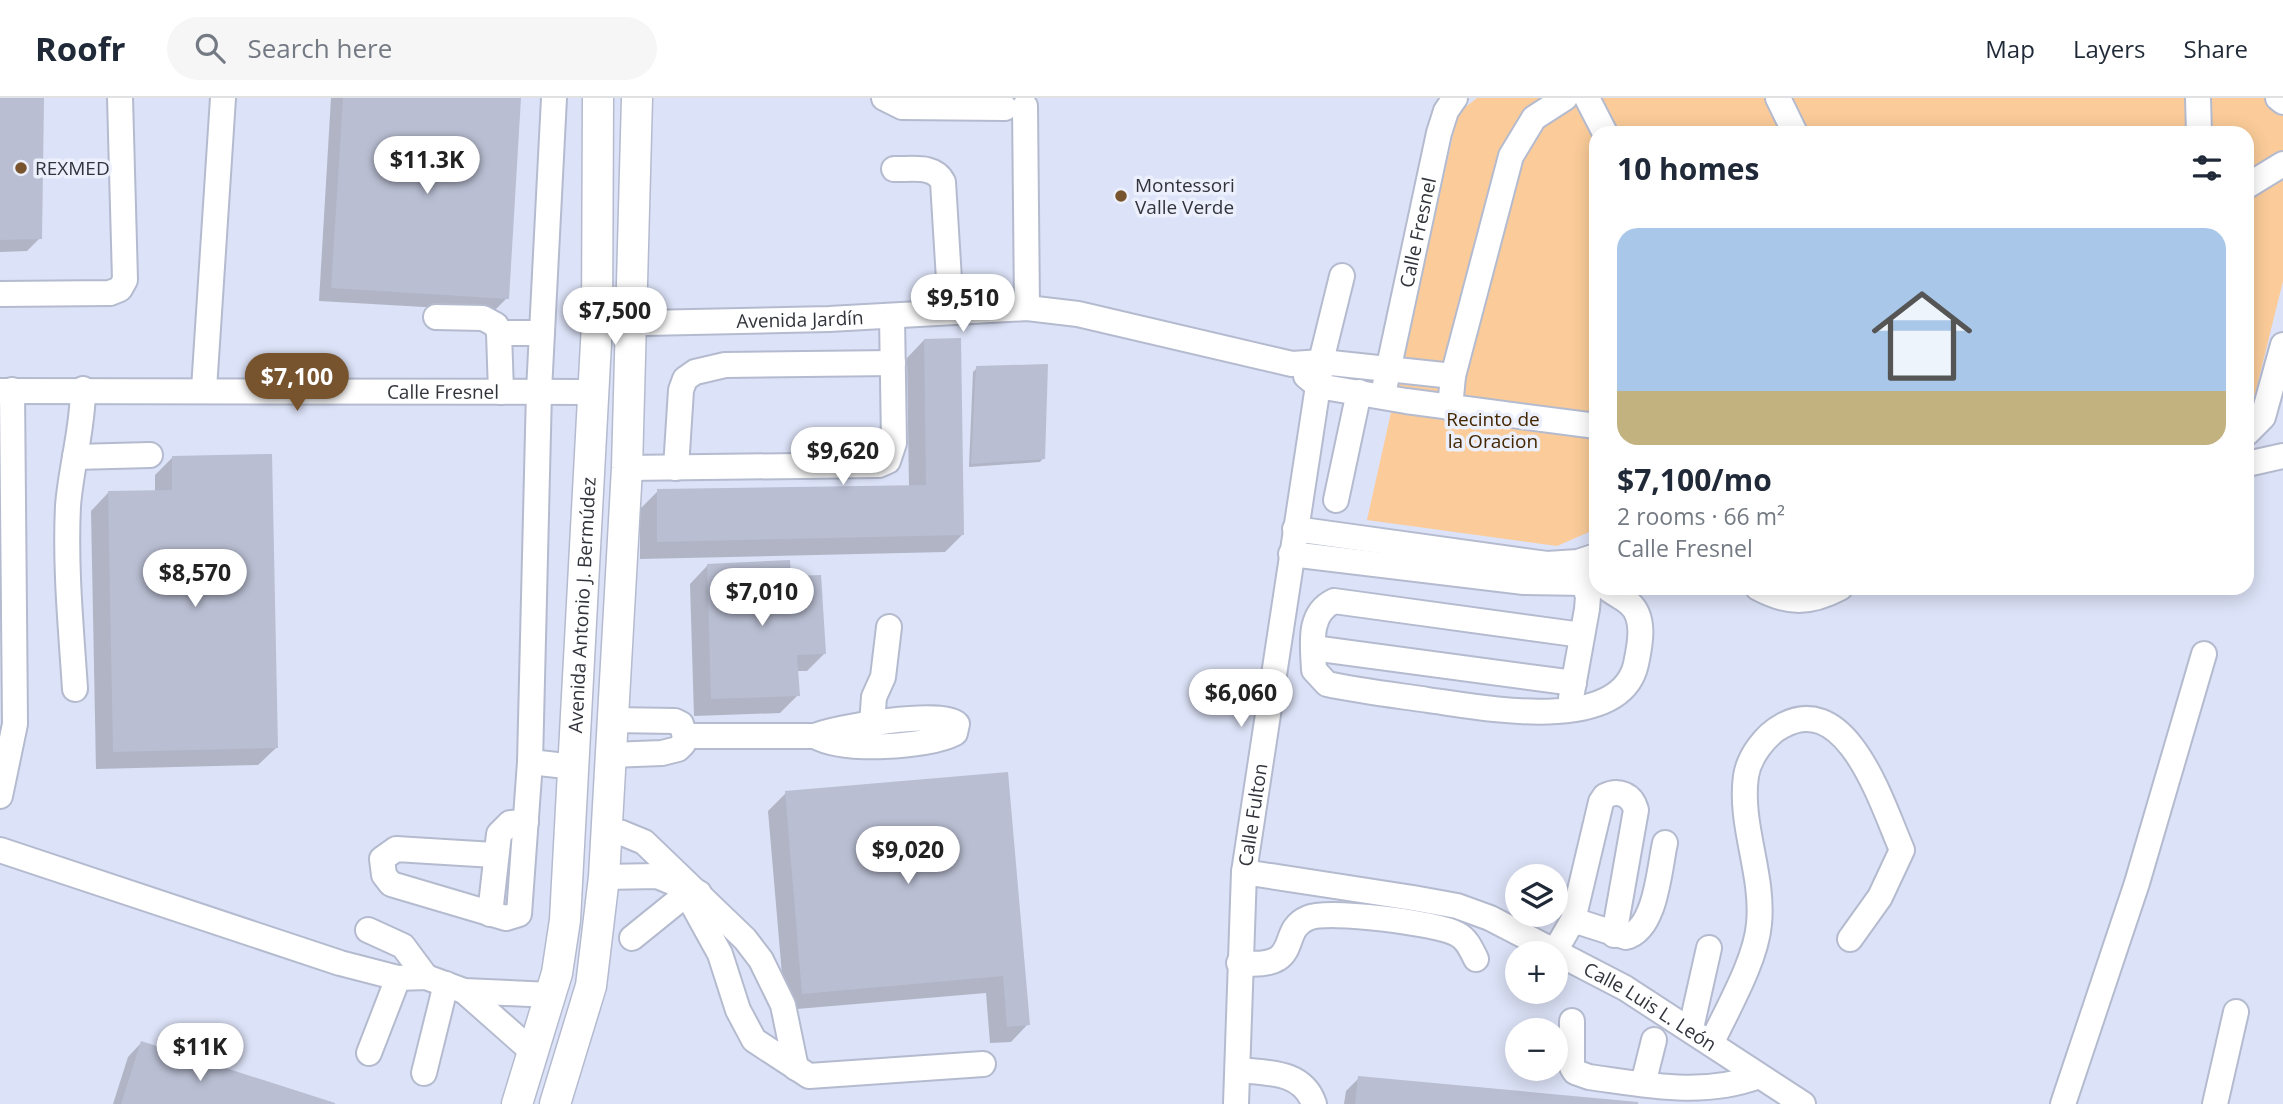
<!DOCTYPE html>
<html lang="en">
<head>
<meta charset="utf-8">
<style>
  body { margin:0; font-family:"Open Sans",sans-serif; background:#f6f6f7; color:#1f2937; height:100vh; display:flex; flex-direction:column; font-size:26px; white-space:nowrap }
  * { box-sizing:border-box; margin:0 }
  p { font-size:23px; color:#747a83 }
  .icon { flex:none; width:38px; height:38px; fill:none; stroke:currentColor; stroke-width:2; stroke-linecap:round; stroke-linejoin:round }
  .map { position:relative; flex:1; overflow:hidden }
  .drawer { position:absolute; left:1589px; top:28px; width:665px; height:469px; display:flex; flex-direction:column; background:#fff; border-radius:21px; box-shadow:0 4px 18px #0003 }
  .drawer>* { flex:none }
  .fabs { position:absolute; left:1505px; top:766px; display:grid; gap:14px }
  .fabs a { display:grid; place-items:center; width:63px; height:63px; border-radius:50%; background:#fff; box-shadow:0 4px 18px #0003; font-size:35px }
  .price { position:absolute; translate:-50% -60px; padding:0 16px; border-radius:24px; background:#fff; color:#222; font-size:23px; line-height:46px; filter:drop-shadow(0 2px 4px #0008) }
  .price::after { content:''; position:absolute; left:50%; top:42px; width:21px; height:16px; margin-left:-10px; background:inherit; clip-path:polygon(0 0,100% 0,50% 100%) }
  .price.on { background:#77542d; color:#fff }
  ul { padding:0; list-style:none }
  li { display:grid; align-content:center; gap:14px; height:371px; padding:0 28px }
  li+li { border-top:2px solid #e0e1e3 }
  li span { display:grid; place-items:center; height:217px; border-radius:21px; color:#555 }
  li>.icon { margin-inline-start:auto }
  span .icon { width:126px; height:126px; fill:#fffc; stroke-width:1 }
  li b { font-size:30px }
  h2 { display:flex; justify-content:space-between; align-items:center; height:84px; padding:0 28px; font-size:30px }
  header { display:flex; align-items:center; gap:42px; box-sizing:border-box; height:98px; padding:0 35px; background:#fff; border-bottom:2px solid #e0e1e3 }
  header strong { font-size:33px }
  nav { display:flex; gap:38px; margin-inline-start:auto; font-size:24px }
  .search { width:490px; height:63px; background:#f6f6f7; display:flex; align-items:center; gap:18px; box-sizing:border-box; padding:0 24px; border-radius:38px; color:#747a83; font-size:26px }
  .map>svg:first-child { display:block }
  .green { fill:#fbcc99 }
  .shadow { fill:#0003 }
  .building { fill:#b9bed2 }
  .lines { fill:none; stroke-linecap:round; stroke-linejoin:round }
  .minor-casing { stroke:#b5bbcf; stroke-width:28 }
  .major-casing { stroke:#b5bbcf; stroke-width:33 }
  .minor { stroke:#fff; stroke-width:24 }
  .major { stroke:#fff; stroke-width:30 }
  .poi-dot { fill:#77542d; stroke:#ecf0fc; stroke-width:2.5 }
  .labels { text-anchor:middle; dominant-baseline:central; stroke-width:7; stroke-linejoin:round; paint-order:stroke }
  .poi-label { font-size:19px; fill:#32343c; stroke:#ecf0fc; text-anchor:start }
  .street-label { font-size:19px; fill:#32343c; stroke:#ecf0fc }
  .park-label { font-size:19px; fill:#442600; stroke:#ecf0fc }
</style>
</head>
<body>
<header>
<strong>Roofr</strong>
<div class="search"><svg class="icon" aria-label="search" viewBox="0 0 24 24"><circle cx="10" cy="10" r="6"/><path d="M15 15l6 6"/></svg>Search here</div>
<nav><a>Map</a><a>Layers</a><a>Share</a></nav>
</header>
<div class="map">
<svg width="2283" height="1006" viewBox="0 0 2283 1006">
  <rect width="100%" height="100%" fill="#dce2f7"/>
  <path class="green" d="M1477,0H2283V183L2255,296L2247,302V35H1596V431L1557,448L1367,422L1458,15Z"/>
  <g class="shadow">
    <path d="M0,0H42L40,140L27,153L0,154Z"/>
    <path d="M331,0H519L507,200L494,213L319,203Z"/>
    <path d="M924,242L962,437L945,454L640,461V411L658,393L909,389L907,260Z"/>
    <path d="M977,270L1043,360L1040,364L969,369L973,274Z"/>
    <path d="M172,360L276,650L258,667L96,671L91,413L108,395L155,394V377Z"/>
    <path d="M707,468L825,555L807,573H796L798,597L780,615L694,618L690,486Z"/>
    <path d="M1007,676L1028,926L1011,944L990,945L986,895L785,912L768,713L786,695Z"/>
    <path d="M141,945L331,1006H113L128,959Z"/>
    <path d="M1359,980L1640,1006H1344L1346,993Z"/>
  </g>
  <g class="building">
    <path d="M0,0H44L42,141L0,142Z"/>
    <path d="M343,0H521L509,201L331,190Z"/>
    <path d="M961,240L964,437L657,444V391L926,387L924,241Z"/>
    <path d="M1048,266L1045,361L971,366L976,268Z"/>
    <path d="M272,356L278,650L113,654L108,393L172,392V358Z"/>
    <path d="M790,462L791,478L821,477L826,556L797,557L800,598L711,601L707,466Z"/>
    <path d="M1008,674L1030,927L1007,929L1003,878L802,896L785,693Z"/>
    <path d="M141,943L335,1005V1006H121Z"/>
    <path d="M1358,978L1638,1004V1006H1355Z"/>
  </g>
  <g class="lines">
    <g class="minor-casing">
      <g id="minor">
        <path d="M554,0L539,293L530,664L575,669"/>
        <path d="M884,0L902,9L1005,10"/>
        <path d="M1587,0L1605,35"/>
        <path d="M1778,0L1795,35"/>
        <path d="M2198,0L2199,35"/>
        <path d="M2278,0L2283,4"/>
        <path d="M1025,8L1027,210"/>
        <path d="M894,71C911,72 934,66 943,84L951,214"/>
        <path d="M2247,88L2283,66"/>
        <path d="M0,196L110,195L120,191L125,182L120,0"/>
        <path d="M436,219L483,220L496,227L499,235L501,294"/>
        <path id="s1" d="M597,226L829,221L1027,210L1078,216L1292,266L1322,264L1453,278"/>
        <path d="M499,235H542"/>
        <path d="M1306,278L1318,288L1406,303L1596,328"/>
        <path id="s2" d="M1385,287L1439,35L1446,13L1455,0"/>
        <path d="M204,291L223,0"/>
        <path id="s3" d="M0,293L593,294"/>
        <path d="M1450,310L1453,278L1511,58L1534,20L1565,0"/>
        <path d="M2247,335L2263,319L2283,247"/>
        <path d="M75,359L150,357"/>
        <path d="M2247,366L2283,358"/>
        <path d="M627,370L879,367L888,363L894,345L892,218"/>
        <path d="M676,370L681,292L685,281L695,274L725,267L893,265"/>
        <path d="M1336,402L1359,294"/>
        <path d="M1295,431L1547,466L1578,464L1596,458"/>
        <path d="M1291,456L1524,484L1585,485L1596,481"/>
        <path d="M1758,490C1788,506 1810,506 1840,490"/>
        <path d="M1582,537L1334,503C1307,516 1313,547 1314,572L1327,586C1360,593 1394,597 1428,602C1479,609 1620,638 1636,566C1640,547 1646,519 1629,505C1622,499 1614,496 1607,490"/>
        <path d="M1313,550L1574,585"/>
        <path d="M75,591C71,530 65,469 68,408C71,368 83,331 83,291"/>
        <path d="M1571,600L1587,511L1588,499L1580,471"/>
        <path d="M872,626L874,599L883,579L889,529"/>
        <path d="M685,638H815C843,654 926,650 955,635L957,626C944,611 835,629 815,638"/>
        <path d="M610,657L662,655L678,651L683,646L685,638L681,626L675,623L613,622"/>
        <path d="M0,698L15,626L12,292"/>
        <path d="M607,733L622,735L644,744L745,841L761,862L783,907L796,970"/>
        <path d="M0,752L340,865L398,880L426,879L464,893L551,897"/>
        <path d="M494,757L396,751L382,761L384,777L391,786L506,820L519,816L530,664"/>
        <path id="s4" d="M1244,774L1413,800L1457,808L1490,820L1625,890L1803,1006"/>
        <path d="M604,779L657,778L674,785L688,798L720,856L738,912L754,942L809,978L983,966"/>
        <path d="M490,816L499,736L510,725L526,724"/>
        <path d="M1573,822L1626,839C1656,831 1659,772 1665,745"/>
        <path d="M368,832L403,848L426,879"/>
        <path d="M632,840L679,802L699,795"/>
        <path d="M1555,853L1573,822L1601,704L1605,698C1619,691 1632,697 1636,712L1614,837"/>
        <path d="M1239,865C1306,872 1276,833 1308,820C1328,811 1437,825 1457,836C1467,841 1471,851 1476,861"/>
        <path d="M464,893L533,954"/>
        <path d="M1572,923V969L1575,974L1589,979C1647,987 1703,999 1759,978"/>
        <path d="M1691,930L1709,850"/>
        <path d="M1712,944C1728,910 1756,862 1759,826C1764,776 1739,727 1746,678C1749,659 1765,637 1782,628C1848,591 1883,709 1902,752L1880,799L1850,841"/>
        <path d="M369,955L398,880"/>
        <path d="M1238,972C1269,975 1303,973 1314,1006"/>
        <path d="M424,975L446,886"/>
        <path d="M1643,986L1654,942"/>
        <path id="s5" d="M1236,1006L1244,774L1323,255L1342,178"/>
        <path d="M2063,1006L2137,785L2204,556"/>
        <path d="M2215,1006L2236,914"/>
      </g>
    </g>
    <g class="major-casing">
      <g id="major">
        <path id="s6" d="M517,1006L557,875L565,822L597,226L598,0"/>
        <path d="M555,1006L591,888L604,779L627,370L637,0"/>
      </g>
    </g>
    <use href="#minor" class="minor"/>
    <use href="#major" class="major"/>
  </g>
  <g class="poi-dot">
    <circle cx="21" cy="70" r="7"/>
    <circle cx="1121" cy="98" r="7"/>
  </g>
  <g class="labels">
    <g class="poi-label">
      <text x="35" y="70">REXMED</text>
      <text x="1135" y="87">Montessori<tspan x="1135" dy="22">Valle Verde</tspan></text>
    </g>
    <g class="street-label">
      <text stroke="none"><textPath href="#s2" startOffset="156">Calle Fresnel</textPath></text>
      <text stroke="none"><textPath href="#s1" startOffset="203">Avenida Jardín</textPath></text>
      <text stroke="none"><textPath href="#s3" startOffset="443">Calle Fresnel</textPath></text>
      <text stroke="none"><textPath href="#s6" startOffset="506">Avenida Antonio J. Bermúdez</textPath></text>
      <text stroke="none"><textPath href="#s5" startOffset="290">Calle Fulton</textPath></text>
      <text stroke="none"><textPath href="#s4" startOffset="434">Calle Luis L. León</textPath></text>
    </g>
    <g class="park-label">
      <text x="1493" y="321">Recinto de<tspan x="1493" dy="22">la Oracion</tspan></text>
    </g>
  </g>
</svg>
<div class="fabs">
<a><svg class="icon" aria-label="layers" viewBox="0 0 24 24"><path d="M12 4l9 5-9 5-9-5zM3 14l9 5 9-5"/></svg></a>
<a>+</a>
<a>−</a>
</div>
<b class="price" style="left:427px;top:98px">$11.3K</b>
<b class="price" style="left:963px;top:236px">$9,510</b>
<b class="price" style="left:615px;top:249px">$7,500</b>
<b class="price on" style="left:297px;top:315px">$7,100</b>
<b class="price" style="left:843px;top:389px">$9,620</b>
<b class="price" style="left:195px;top:511px">$8,570</b>
<b class="price" style="left:762px;top:530px">$7,010</b>
<b class="price" style="left:1241px;top:631px">$6,060</b>
<b class="price" style="left:908px;top:788px">$9,020</b>
<b class="price" style="left:200px;top:985px">$11K</b>
<section class="drawer">
<h2>10 homes<svg class="icon" aria-label="filters" viewBox="0 0 24 24"><path d="M4 7h16M4 17h16"/><circle cx="9" cy="7" r="2"/><circle cx="15" cy="17" r="2"/></svg></h2>
<ul>
<li><span style="background:linear-gradient(#a9c7e8 75%,#c2b280 0)"><svg class="icon" aria-label="home" viewBox="0 0 24 24"><path d="M3 11l9-7 9 7M6 9v11h12V9"/></svg></span><div><b>$7,100/mo</b><p>2 rooms · 66 m²</p><p>Calle Fresnel</p></div></li>
</ul>
</section>
</div>
</body>
</html>
